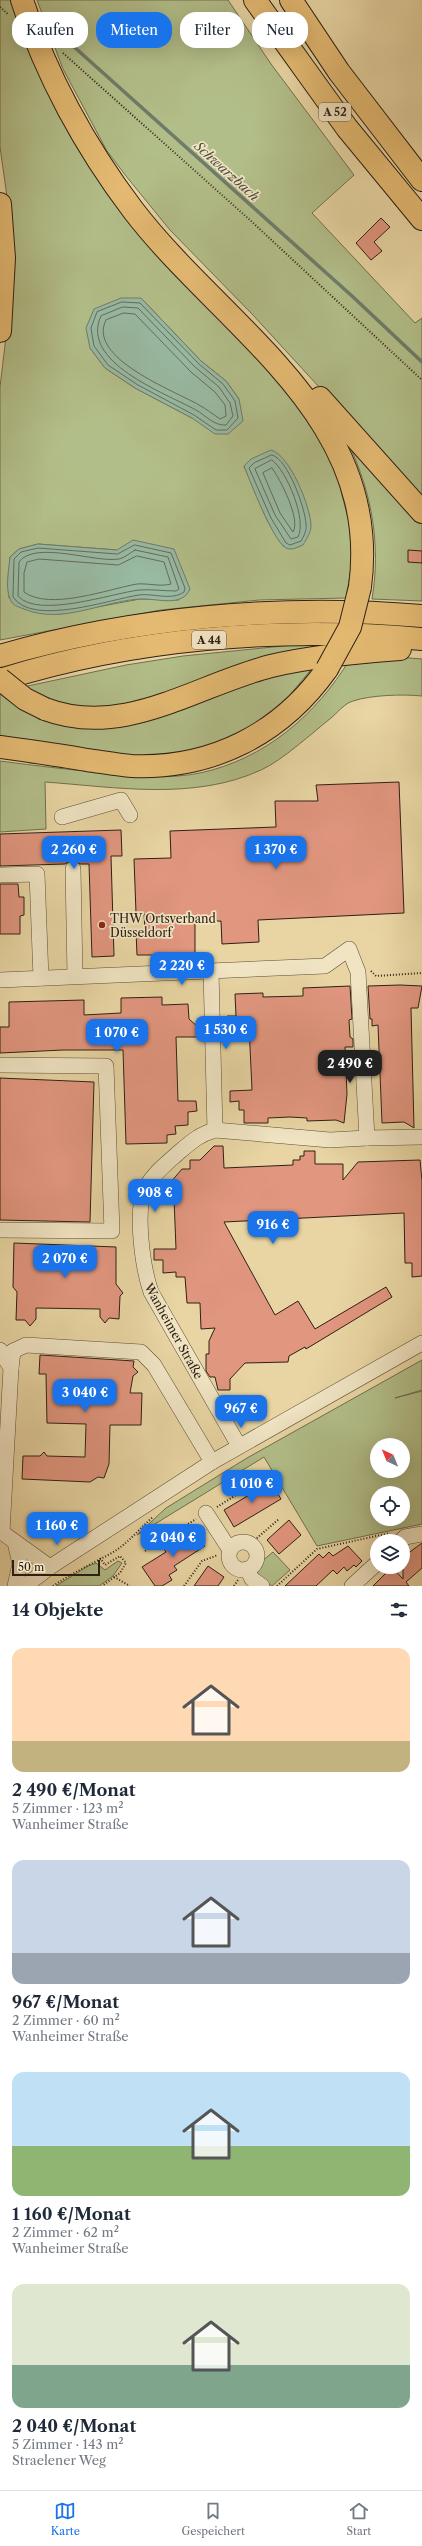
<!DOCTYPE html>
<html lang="de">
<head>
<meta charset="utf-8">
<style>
  body { margin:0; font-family:"Libre Caslon Text",serif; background:#f2f2f3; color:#1f2937; height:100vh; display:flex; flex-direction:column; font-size:15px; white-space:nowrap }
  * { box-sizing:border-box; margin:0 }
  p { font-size:13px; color:#747a83 }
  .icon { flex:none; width:22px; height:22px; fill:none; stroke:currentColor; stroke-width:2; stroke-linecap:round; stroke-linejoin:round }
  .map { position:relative; height:1586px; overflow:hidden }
  .sheet { display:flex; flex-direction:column; background:#fff; flex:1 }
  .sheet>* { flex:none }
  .hud { position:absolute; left:12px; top:12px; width:398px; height:36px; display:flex; gap:8px }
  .needle { width:26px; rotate:317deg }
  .controls { position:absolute; left:370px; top:1438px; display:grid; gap:8px }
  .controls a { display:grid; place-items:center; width:40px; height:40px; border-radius:50%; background:#fff; box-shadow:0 4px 16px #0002; font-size:20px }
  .scale { position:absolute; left:12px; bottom:10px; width:88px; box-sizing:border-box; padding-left:4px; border:2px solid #2e2014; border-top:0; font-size:11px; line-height:14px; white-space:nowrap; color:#2e2014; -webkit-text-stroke:3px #f0e4c3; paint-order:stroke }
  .price { position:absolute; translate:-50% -34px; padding:0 9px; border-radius:8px; background:#1a73e8; color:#fff; font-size:13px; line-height:26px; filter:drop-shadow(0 1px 2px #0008) }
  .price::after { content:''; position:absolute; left:50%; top:24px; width:12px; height:9px; margin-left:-6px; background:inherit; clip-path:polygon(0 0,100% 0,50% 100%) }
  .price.active { background:#222; color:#fff }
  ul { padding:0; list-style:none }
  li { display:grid; align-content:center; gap:8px; height:212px; padding:0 12px }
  li span { display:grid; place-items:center; height:124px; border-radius:12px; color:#555 }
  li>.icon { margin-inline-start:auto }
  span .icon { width:72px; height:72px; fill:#fffc; stroke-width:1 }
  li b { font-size:17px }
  h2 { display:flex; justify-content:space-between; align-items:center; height:48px; padding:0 12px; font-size:17px }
  .chip { padding:0 14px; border-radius:16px; background:#fff; box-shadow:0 4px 16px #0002; font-size:14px; line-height:36px }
  .chip.active { background:#1a73e8; color:#fff }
  .menu { display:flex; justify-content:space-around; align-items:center; height:56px; border-top:1px solid #e0e1e3; background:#fff; font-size:11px; color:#747a83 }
  .menu a { display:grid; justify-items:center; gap:2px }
  .menu .active { color:#1a73e8 }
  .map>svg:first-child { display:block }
  .green { fill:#b2be89; stroke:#706f4e; fill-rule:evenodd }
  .water { fill:#98b9a2; stroke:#6e7c69 }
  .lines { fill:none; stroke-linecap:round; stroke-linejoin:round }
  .shore { stroke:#636c5b; stroke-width:1 }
  .stream { stroke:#6e7c69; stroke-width:3.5 }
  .building { fill:#e1967f; stroke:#2e2014 }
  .minor-casing { stroke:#5c4d38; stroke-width:16 }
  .highway-casing { stroke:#2e2014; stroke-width:24 }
  .path { stroke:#2e2014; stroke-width:2; stroke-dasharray:1 2; stroke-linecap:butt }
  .minor { stroke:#f0e4c3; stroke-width:15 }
  .highway { stroke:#e4ba72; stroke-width:22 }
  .highway-bridge-casing { stroke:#2e2014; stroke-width:24; stroke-linecap:butt }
  .highway-bridge { stroke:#e4ba72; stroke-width:22 }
  .poi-dot { fill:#8f2418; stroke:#f0e4c3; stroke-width:1.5 }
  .labels { text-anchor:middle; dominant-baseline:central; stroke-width:3.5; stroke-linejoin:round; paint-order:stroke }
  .shield { fill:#f0e4c3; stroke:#685b48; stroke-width:1 }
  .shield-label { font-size:11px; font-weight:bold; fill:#2e2014 }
  .poi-label { font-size:12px; fill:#2e2014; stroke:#f0e4c3; text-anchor:start }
  .street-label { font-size:12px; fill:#2e2014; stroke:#f0e4c3 }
  .water-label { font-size:13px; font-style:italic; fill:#4e4e3f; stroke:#f0e4c3 }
</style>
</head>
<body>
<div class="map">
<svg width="422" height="1586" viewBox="0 0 422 1586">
  <rect width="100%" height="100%" fill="#e8d5a3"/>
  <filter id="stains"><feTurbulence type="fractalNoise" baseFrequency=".005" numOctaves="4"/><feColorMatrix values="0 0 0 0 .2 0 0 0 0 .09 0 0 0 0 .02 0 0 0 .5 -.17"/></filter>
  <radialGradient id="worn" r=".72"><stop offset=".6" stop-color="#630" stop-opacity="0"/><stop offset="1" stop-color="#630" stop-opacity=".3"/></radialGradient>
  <g class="green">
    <path d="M0,0H12L101,181L124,216L171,269L255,353L306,412L331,453L355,545L346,598L259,600L161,610L0,640V387L8,320L10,218L0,147ZM141,298L201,361L226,381L239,399L192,418L135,388L105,368L90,348ZM244,466L284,547L267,520ZM38,544L117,550L179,600L140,599L60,614L9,598L10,557L19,549Z"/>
    <path d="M37,0H228L271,64L354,175L312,213L415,323L422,318V499L252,314L170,230L126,176L107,151L63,69Z"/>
    <path d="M349,445L422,518V601L372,599C381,546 372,493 349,445Z"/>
    <path d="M333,641L328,650L151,701L96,712L51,703L23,687L126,665L183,656Z"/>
    <path d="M385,656L422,659V696C403,694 371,695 353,701C345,703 337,713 331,718C312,733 283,760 261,770C194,801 115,787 45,782L46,829L0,832V761C37,766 74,770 112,774C141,776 171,779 200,773C265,759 316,715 350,659Z"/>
    <path d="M314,666L285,701L261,721L230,739L193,750L148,757L0,741V694L16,706L39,718L247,684Z"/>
    <path d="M422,1360V1390L395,1398L422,1391V1524L317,1546L264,1457L137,1535L166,1508L247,1458ZM377,1445H403V1471H377ZM377,1493H403V1519H377Z"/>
    <path d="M273,1552L290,1570L272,1586L260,1578L257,1572L261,1562Z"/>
    <path d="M118,1561L122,1563L113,1576L99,1586H56L88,1566L96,1563L105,1570Z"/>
  </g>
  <g class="water">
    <path d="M121,298H141L201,361L226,381L239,399L243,421L228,434H215L192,418L135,388L105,368L90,348L86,328L94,309Z"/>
    <path d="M271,450C290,455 310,506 311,525C311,533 307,538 303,545C298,547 291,551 286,548C273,541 250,481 244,466L251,459Z"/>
    <path d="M133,540L174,549L190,589C182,608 157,598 140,599C102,601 62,625 24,609C18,607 12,605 10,599C5,588 9,568 10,557L19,549L38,544L117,550Z"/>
  </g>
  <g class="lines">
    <g class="shore">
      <path d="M122,302L140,303L199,364L223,384L235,401L238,418L227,430H216L194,415L138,385L108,365L94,346L91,328L97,312Z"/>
      <path d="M123,307L138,308L195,367L219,387L230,403L233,416L226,425C214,426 205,415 196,410C165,393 79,362 101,316Z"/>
      <path d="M124,313L135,314L191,372L215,392L225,405L226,416L220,419C213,414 206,409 199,405C175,391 86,358 106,320Z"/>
      <path d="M272,455C288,459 305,508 306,524C307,530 304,536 301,541L290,545L286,543L271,518L249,468L254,463Z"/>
      <path d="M272,460C287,471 307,520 298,537L291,539L275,515L255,469Z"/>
      <path d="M272,468C280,479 301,519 293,532L280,513L263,473Z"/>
      <path d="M135,545L171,553L185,588L184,592C171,601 153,593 139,595C111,599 33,627 13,597L14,559L21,552L38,548L117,554Z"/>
      <path d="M135,550L168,557L179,589L176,591C164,591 151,589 139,590C113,593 38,619 18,596L19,562C35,540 95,563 119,559C124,558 130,553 135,550Z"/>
      <path d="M137,556L164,562L171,584C160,587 148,583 137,584C108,589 50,611 24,592V573L27,562L39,559L118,565Z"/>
    </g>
    <path class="stream" d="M34,11L352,296L422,362"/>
  </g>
  <g class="building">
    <path d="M381,218L390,227L374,242L382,251L371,260L356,243Z"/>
    <path d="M408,550L422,551V563L408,562Z"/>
    <path d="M399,782L404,913L258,920L259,942L222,944L221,921L195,922V953L166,954L160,961L153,955H137L136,931H145L144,913H136L134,859L171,858L170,831L276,827L275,801H318L316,785Z"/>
    <path d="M121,830L122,856H111L114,956L92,957L89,864H80L72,860L65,864L0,866V834Z"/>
    <path d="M0,884H18L19,897H24V915L20,916V934H0Z"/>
    <path d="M400,985L422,986L418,1008H411L414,1128L404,1122L382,1123L378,1025L372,1026V1019H370L368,986Z"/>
    <path d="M350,986L352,1019L349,1020L350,1037L353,1039V1047H345L347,1094L344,1123L336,1120L307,1121V1118L290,1117L268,1118V1123H244V1110H239V1101L230,1102V1091L252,1090L249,1026L227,1027V1016H236L235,994L263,993V997L303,996V988Z"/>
    <path d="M162,997V1005L188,1004L189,1019L198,1027V1037H176L178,1101H196L197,1111L188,1112V1125L175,1126L176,1134L167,1135V1143L126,1144L123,1050H63L0,1053V1027H9V1002L84,1000V1015L121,1013V998Z"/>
    <path d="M0,1078L94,1082L90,1222L0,1220Z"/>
    <path d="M214,1146H223L224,1168L293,1165V1160H300V1156H304V1151H315V1164H343V1180L358,1162L420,1160L422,1181V1276L412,1277V1263H405L404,1213L224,1222L275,1315L298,1301L315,1329L386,1287L392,1297L306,1349L305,1347L289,1356L288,1362L245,1363L230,1379V1390H218L215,1377H210L206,1371V1354H209V1341L215,1328L201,1329L200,1303H187L185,1277H176V1272L163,1273V1260H154V1249H176L174,1198H161L160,1183H170L182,1169H190V1160H200Z"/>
    <path d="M14,1243L116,1247V1284L123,1293L120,1296L119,1319L109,1318L105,1323L100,1317V1309L36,1308V1319L30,1326L25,1320H16L17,1292L13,1287Z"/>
    <path d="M40,1355L134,1361L133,1367L138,1372L133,1376L130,1393H142L141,1425H110L109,1464L104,1478L98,1477L90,1482L22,1479L23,1456H40L44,1452L47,1456L85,1457L86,1424L47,1423L46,1374H39Z"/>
    <path d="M271,1482L281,1499L234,1527L224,1510Z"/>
    <path d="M289,1520L301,1535L279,1554L267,1540Z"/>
    <path d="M194,1528L205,1546L174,1566L177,1570L169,1575L172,1580L162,1586H155L142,1567L166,1552L163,1548Z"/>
    <path d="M422,1543V1568L406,1582L409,1586H373L392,1567L403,1579V1557Z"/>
    <path d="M348,1546L362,1561L356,1567L354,1565L347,1571L344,1567L337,1574L333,1570L316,1586H285L319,1554L323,1558L329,1552L333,1556Z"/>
    <path d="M208,1566L224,1577L218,1586H194Z"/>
  </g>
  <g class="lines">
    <g class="minor-casing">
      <g id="minor">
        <path d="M62,817L121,800L130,815"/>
        <path d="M73,869L75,976"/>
        <path d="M0,875L37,874L41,978"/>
        <path d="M211,971L215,1130"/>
        <path d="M0,980L325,966L349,949L358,972L367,1138L422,1137"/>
        <path d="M0,1065L106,1066L112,1231L0,1230"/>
        <path d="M0,1350L11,1368L2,1532"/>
        <path d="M11,1368L13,1351L26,1345L141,1352L154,1365L212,1462"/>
        <path d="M239,1446L151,1292C143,1269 134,1209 146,1187C154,1173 166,1164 177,1154C191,1142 198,1135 215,1130L330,1140L367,1138"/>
        <path d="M206,1513L230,1550"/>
        <path d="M0,1531L50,1567"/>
        <path d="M401,1541L405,1537L422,1534"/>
        <circle cx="243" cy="1556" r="14"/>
        <path d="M247,1569L252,1579L262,1586"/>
        <path d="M15,1586L20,1564L15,1542"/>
        <path d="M25,1586L50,1567L212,1462L422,1343"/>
        <path d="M352,1586L377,1563"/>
      </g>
    </g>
    <g class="highway-casing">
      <g id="highway">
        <path d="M22,0C45,74 86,148 133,210C224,329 383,415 360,587"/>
        <path d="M255,0L347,128L422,219"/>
        <path d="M291,0L339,72L422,180"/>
        <path d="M0,204L4,258L0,331"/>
        <path d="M320,398L422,512"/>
        <path d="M0,656C132,617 285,604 422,616"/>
        <path d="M0,680C132,638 284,626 422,639"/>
        <path d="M45,709C124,739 196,685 271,666C313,656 357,652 400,649"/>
        <path d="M0,747C29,751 58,755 87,760C102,762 117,765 132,766C212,769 281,734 327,669"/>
      </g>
    </g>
    <g class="path">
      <path d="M0,7L9,15"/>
      <path d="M63,53L251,221L422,380"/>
      <path d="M371,971L376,976L422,973"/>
      <path d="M217,1507L263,1478"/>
      <path d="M250,1544L279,1519"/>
      <path d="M145,1551L196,1519"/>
      <path d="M100,1558L105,1565L120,1556L126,1563L120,1573L102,1586"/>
      <path d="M114,1577L130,1586"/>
      <path d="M53,1586C71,1574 89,1565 108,1555C126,1546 138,1530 153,1517"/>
      <path d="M184,1586L202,1561L218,1555"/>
      <path d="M234,1586L238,1580"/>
      <path d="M277,1586L317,1549L390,1533"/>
    </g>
    <use href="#minor" class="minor"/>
    <use href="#highway" class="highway"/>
    <g class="highway-bridge-casing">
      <g id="highway-bridge">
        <path d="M327,669L350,627L360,587"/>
        <path d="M0,679L25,699L45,709"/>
      </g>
    </g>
    <use href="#highway-bridge" class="highway-bridge"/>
  </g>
  <circle class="poi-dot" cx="102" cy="925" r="4"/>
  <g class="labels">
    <g class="shield">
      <rect x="319" y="103" width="32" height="18" rx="3"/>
      <rect x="192" y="631" width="34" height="18" rx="3"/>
    </g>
    <g class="shield-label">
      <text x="335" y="112">A 52</text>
      <text x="209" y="640">A 44</text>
    </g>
    <g class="poi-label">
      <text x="110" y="918">THW Ortsverband<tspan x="110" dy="14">Düsseldorf</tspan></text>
    </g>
    <g class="street-label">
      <text transform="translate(174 1331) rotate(61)">Wanheimer Straße</text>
    </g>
    <g class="water-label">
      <text transform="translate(227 171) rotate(42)">Schwarzbach</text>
    </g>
  </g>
  <rect width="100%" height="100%" filter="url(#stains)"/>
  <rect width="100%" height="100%" fill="url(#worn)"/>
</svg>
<div class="controls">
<a><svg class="needle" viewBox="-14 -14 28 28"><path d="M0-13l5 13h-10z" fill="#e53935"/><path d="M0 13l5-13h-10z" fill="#747a83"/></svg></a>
<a><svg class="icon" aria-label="locate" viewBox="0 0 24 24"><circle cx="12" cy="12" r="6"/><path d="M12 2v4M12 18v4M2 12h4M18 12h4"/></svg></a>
<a><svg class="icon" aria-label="layers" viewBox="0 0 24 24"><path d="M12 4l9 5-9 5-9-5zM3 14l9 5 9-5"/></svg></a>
</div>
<div class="scale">50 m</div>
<b class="price" style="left:74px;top:870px">2 260 €</b>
<b class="price" style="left:276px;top:870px">1 370 €</b>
<b class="price" style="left:182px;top:986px">2 220 €</b>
<b class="price" style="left:226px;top:1050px">1 530 €</b>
<b class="price" style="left:117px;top:1053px">1 070 €</b>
<b class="price active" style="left:350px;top:1084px">2 490 €</b>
<b class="price" style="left:155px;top:1213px">908 €</b>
<b class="price" style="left:273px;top:1245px">916 €</b>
<b class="price" style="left:65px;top:1279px">2 070 €</b>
<b class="price" style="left:85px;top:1413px">3 040 €</b>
<b class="price" style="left:241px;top:1429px">967 €</b>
<b class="price" style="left:252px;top:1504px">1 010 €</b>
<b class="price" style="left:57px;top:1546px">1 160 €</b>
<b class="price" style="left:173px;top:1558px">2 040 €</b>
<div class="hud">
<a class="chip">Kaufen</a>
<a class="chip active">Mieten</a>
<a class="chip">Filter</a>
<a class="chip">Neu</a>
</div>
</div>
<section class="sheet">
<h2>14 Objekte<svg class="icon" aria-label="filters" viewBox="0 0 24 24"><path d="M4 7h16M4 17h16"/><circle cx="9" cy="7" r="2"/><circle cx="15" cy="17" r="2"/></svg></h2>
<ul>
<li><span style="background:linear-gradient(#ffd9b3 75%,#c2b280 0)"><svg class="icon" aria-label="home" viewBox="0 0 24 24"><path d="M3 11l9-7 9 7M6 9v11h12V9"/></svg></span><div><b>2 490 €/Monat</b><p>5 Zimmer · 123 m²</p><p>Wanheimer Straße</p></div></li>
<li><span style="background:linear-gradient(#c9d6e8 75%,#9aa5b1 0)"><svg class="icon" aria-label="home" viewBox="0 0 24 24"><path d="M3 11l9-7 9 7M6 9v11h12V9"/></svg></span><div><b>967 €/Monat</b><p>2 Zimmer · 60 m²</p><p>Wanheimer Straße</p></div></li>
<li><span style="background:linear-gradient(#bfe0f5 60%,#8fb573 0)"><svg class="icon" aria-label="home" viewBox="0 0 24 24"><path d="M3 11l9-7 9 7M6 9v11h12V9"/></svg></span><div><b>1 160 €/Monat</b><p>2 Zimmer · 62 m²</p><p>Wanheimer Straße</p></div></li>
<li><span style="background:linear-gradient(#dfe7d0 65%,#7fa58c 0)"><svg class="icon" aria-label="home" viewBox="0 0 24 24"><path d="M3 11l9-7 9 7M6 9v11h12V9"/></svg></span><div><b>2 040 €/Monat</b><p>5 Zimmer · 143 m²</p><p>Straelener Weg</p></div></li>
</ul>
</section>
<nav class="menu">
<a class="active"><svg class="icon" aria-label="map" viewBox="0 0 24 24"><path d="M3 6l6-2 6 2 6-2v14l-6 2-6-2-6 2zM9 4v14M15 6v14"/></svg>Karte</a>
<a><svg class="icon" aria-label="saved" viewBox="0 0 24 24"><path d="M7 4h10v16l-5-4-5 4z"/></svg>Gespeichert</a>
<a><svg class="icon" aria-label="home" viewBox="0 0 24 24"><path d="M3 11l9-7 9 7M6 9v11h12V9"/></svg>Start</a>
</nav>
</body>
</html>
